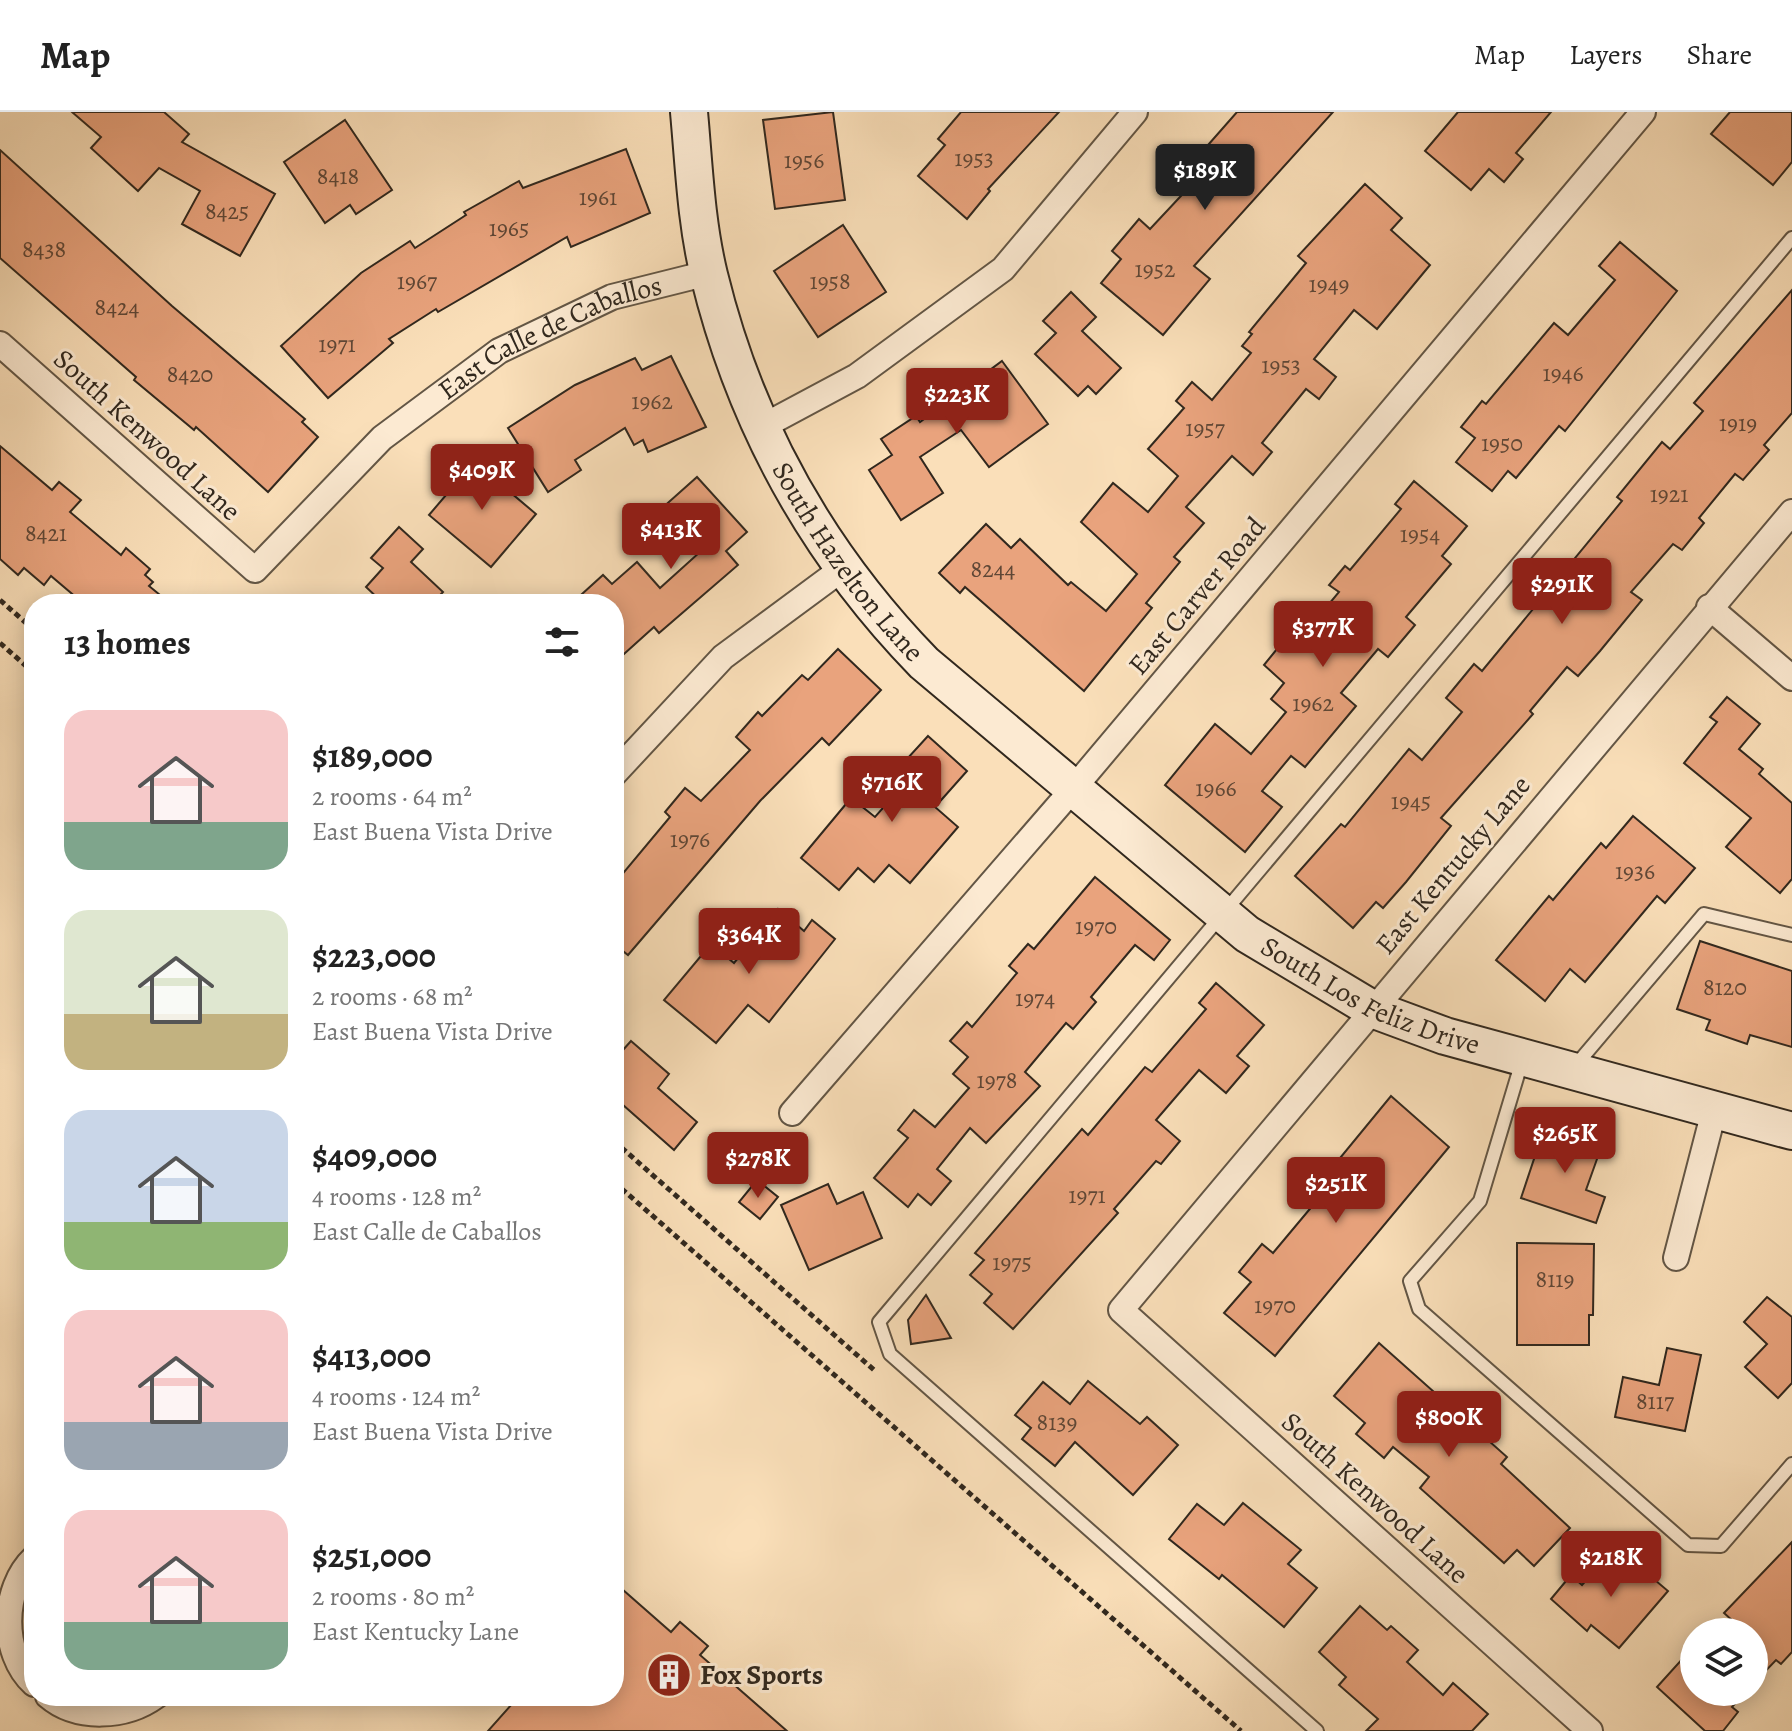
<!DOCTYPE html>
<html lang="en">
<head>
<meta charset="utf-8">
<style>
  body { margin:0; font-family:Alegreya,serif; background:#f6f6f6; color:#222; height:100vh; display:flex; flex-direction:column; font-size:30px; white-space:nowrap }
  * { box-sizing:border-box; margin:0 }
  p { font-size:26px; color:#767676 }
  .icon { flex:none; width:44px; height:44px; fill:none; stroke:currentColor; stroke-width:2; stroke-linecap:round; stroke-linejoin:round }
  .map { position:relative; flex:1; overflow:hidden }
  .sheet { position:absolute; left:24px; top:482px; width:600px; height:1112px; display:flex; flex-direction:column; background:#fff; border-radius:32px; box-shadow:0 4px 20px #0003 }
  .sheet>* { flex:none }
  .tools { position:absolute; left:1680px; top:1506px; display:grid; gap:16px }
  .tools a { display:grid; place-items:center; width:88px; height:88px; border-radius:50%; background:#fff; box-shadow:0 4px 20px #0003; font-size:40px }
  .price { position:absolute; translate:-50% -68px; padding:0 18px; border-radius:8px; background:#8f2418; color:#fff; font-size:26px; line-height:52px; filter:drop-shadow(0 2px 4px #0008) }
  .price::after { content:''; position:absolute; left:50%; top:48px; width:24px; height:18px; margin-left:-12px; background:inherit; clip-path:polygon(0 0,100% 0,50% 100%) }
  .price.selected { background:#222; color:#fff }
  ul { padding:0; list-style:none }
  li { display:flex; align-items:center; gap:24px; height:200px; padding:0 40px }
  li span { display:grid; place-items:center; flex:none; width:224px; height:160px; border-radius:24px; color:#555 }
  li>.icon { margin-inline-start:auto }
  span .icon { width:96px; height:96px; fill:#fffc; stroke-width:1 }
  li b { font-size:34px }
  h2 { display:flex; justify-content:space-between; align-items:center; height:96px; padding:0 40px; font-size:34px }
  header { display:flex; align-items:center; gap:48px; box-sizing:border-box; height:112px; padding:0 40px; background:#fff; border-bottom:2px solid #e0e0e0 }
  header strong { font-size:38px }
  nav { display:flex; gap:44px; margin-inline-start:auto; font-size:28px }
  .map>svg:first-child { display:block }
  .building { fill:#e9a37d; stroke:#31281e; stroke-width:2 }
  .lines { fill:none; stroke-linecap:round; stroke-linejoin:round }
  .lane-casing { stroke:#635645; stroke-width:16 }
  .street-casing { stroke:#635645; stroke-width:28 }
  .secondary-casing { stroke:#31281e; stroke-width:40 }
  .path { stroke:#31281e; stroke-width:5; stroke-dasharray:6 4; stroke-linecap:butt }
  .lane { stroke:#fcead2; stroke-width:12 }
  .street { stroke:#fcead2; stroke-width:24 }
  .secondary { stroke:#fcead2; stroke-width:36 }
  .labels { text-anchor:middle; dominant-baseline:central; stroke-width:6; stroke-linejoin:round; paint-order:stroke }
  .number-label { font-size:24px; fill:#5f4736 }
  .street-label { font-size:28px; fill:#31281e; stroke:#fcead2 }
  .poi-label { font-size:28px; font-weight:bold; fill:#31281e; stroke:#fcead2; text-anchor:start }
</style>
</head>
<body>
<header>
<strong>Map</strong>
<nav><a>Map</a><a>Layers</a><a>Share</a></nav>
</header>
<div class="map">
<svg width="1792" height="1619" viewBox="0 0 1792 1619">
  <rect width="100%" height="100%" fill="#fadfb9"/>
  <filter id="stains"><feTurbulence type="fractalNoise" baseFrequency=".0025" numOctaves="4"/><feColorMatrix values="0 0 0 0 .2 0 0 0 0 .09 0 0 0 0 .02 0 0 0 .5 -.17"/></filter>
  <radialGradient id="worn" r=".72"><stop offset=".6" stop-color="#630" stop-opacity="0"/><stop offset="1" stop-color="#630" stop-opacity=".3"/></radialGradient>
  <g class="building">
    <path d="M72,0H164L189,22L182,30L275,82L240,144L182,112L200,79L159,56L138,79L91,36L101,25Z"/>
    <path d="M833,0L845,88L775,97L763,8Z"/>
    <path d="M961,0H1059L988,77L990,79L967,107L918,64L945,33L938,27Z"/>
    <path d="M1237,0H1333L1194,154L1210,167L1163,223L1101,171L1121,147L1112,139L1139,107L1150,117L1194,70L1178,56L1196,37L1201,41Z"/>
    <path d="M1458,0H1551L1516,41L1523,47L1504,70L1489,57L1471,78L1425,39Z"/>
    <path d="M1730,0H1792V50L1773,73L1711,22Z"/>
    <path d="M345,8L392,78L356,102L350,93L325,111L284,50Z"/>
    <path d="M626,37L650,101L571,135L567,125L438,200L436,197L389,227L393,231L328,286L281,234L361,161L410,129L415,136L466,103L464,100L519,69L523,76Z"/>
    <path d="M0,38L172,194L305,307L302,310L318,325L268,380L196,315L194,318L134,268L136,265L0,146Z"/>
    <path d="M1365,72L1402,106L1391,118L1430,153L1377,217L1354,198L1314,247L1336,265L1319,287L1306,277L1262,331L1272,340L1253,363L1232,344L1186,395L1204,411L1174,445L1180,450L1146,491L1152,496L1084,579L965,475L960,481L939,461L986,412L1011,436L1020,427L1068,473L1071,470L1106,499L1137,462L1081,410L1113,371L1148,400L1178,364L1148,337L1184,296L1176,289L1192,270L1212,288L1251,241L1242,234L1252,222L1249,220L1306,151L1298,144Z"/>
    <path d="M843,113L886,180L818,225L774,159Z"/>
    <path d="M1620,130L1677,179L1565,319L1559,314L1516,366L1508,359L1492,379L1456,350L1475,326L1461,315L1482,289L1486,292L1554,211L1568,223L1615,168L1599,154Z"/>
    <path d="M1792,178V301L1764,333L1769,338L1743,368L1735,362L1699,406L1704,411L1682,438L1673,432L1631,480L1642,488L1600,539L1578,564L1567,555L1530,599L1533,602L1441,706L1451,714L1406,770L1383,796L1376,790L1353,816L1295,764L1341,712L1345,715L1409,637L1422,648L1462,600L1446,586L1474,552L1482,559L1622,389L1617,385L1662,330L1670,337L1703,299L1694,291Z"/>
    <path d="M1071,180L1096,205L1082,219L1121,256L1096,282L1088,274L1078,284L1035,242L1056,221L1043,209Z"/>
    <path d="M671,244L706,315L648,340L643,328L634,333L625,316L575,348L581,358L548,380L508,316L575,273L635,246L642,258Z"/>
    <path d="M1002,249L1048,312L989,355L961,318L920,345L943,381L901,408L869,358L892,343L881,327L916,304L920,310Z"/>
    <path d="M0,334L52,378L59,370L81,388L70,400L121,443L126,436L150,457L145,463L153,470L149,474L171,492H84L51,464L44,473L24,456L18,463L0,447Z"/>
    <path d="M466,343L536,402L491,455L429,403L458,369L450,362Z"/>
    <path d="M697,365L747,420L726,439L738,453L659,521L654,515L614,551V492H571L603,463L612,472L637,450L660,476L700,440L661,397Z"/>
    <path d="M1414,369L1467,414L1442,444L1451,452L1406,505L1415,513L1388,545L1378,537L1341,581L1356,594L1305,655L1291,644L1262,679L1282,695L1245,740L1165,673L1215,612L1251,642L1286,600L1271,587L1284,571L1264,553L1281,532L1290,539L1339,480L1329,473L1345,454L1350,458L1401,397L1395,392Z"/>
    <path d="M399,415L423,437L411,450L443,480L432,492H384L366,475L383,456L371,446Z"/>
    <path d="M838,537L881,578L829,633L822,626L760,689L628,843L614,832V772L670,705L665,700L685,676L701,689L750,638L736,625L758,600L762,604L802,563L808,568Z"/>
    <path d="M1727,585L1760,612L1739,637L1763,657L1759,662L1792,691V767L1780,781L1726,735L1751,706L1684,651L1717,610L1710,605Z"/>
    <path d="M928,624L967,659L935,695L958,715L910,771L889,753L874,770L858,756L839,778L801,746L851,686L875,705L907,669L896,659Z"/>
    <path d="M1633,704L1695,756L1665,791L1657,784L1585,870L1570,857L1545,889L1496,848L1549,784L1553,788L1601,731L1606,736Z"/>
    <path d="M1095,765L1170,828L1154,848L1135,833L1091,885L1096,890L1073,917L1066,911L1025,960L1040,974L986,1031L970,1016L937,1057L951,1069L931,1093L918,1082L908,1095L874,1066L908,1026L898,1018L914,998L935,1015L969,976L953,962L968,945L950,929L967,910L972,915L1017,861L1009,854L1028,832L1034,837Z"/>
    <path d="M778,797L804,819L812,808L835,827L769,910L748,893L716,931L664,888L711,832L734,851Z"/>
    <path d="M1700,829L1792,859V935L1750,923L1747,932L1706,918L1710,908L1677,897Z"/>
    <path d="M1216,871L1264,913L1237,944L1249,954L1226,981L1199,958L1156,1008L1180,1029L1161,1052L1156,1049L1114,1097L1118,1101L1013,1217L984,1191L992,1182L970,1163L984,1148L975,1141L1082,1017L1088,1023L1145,955L1152,960L1206,897L1199,891Z"/>
    <path d="M631,929L669,962L658,976L697,1010L674,1038L614,985V948Z"/>
    <path d="M1391,984L1449,1035L1275,1244L1224,1201L1251,1170L1239,1160L1262,1132L1273,1141L1319,1086L1309,1077L1333,1048L1336,1051Z"/>
    <path d="M1545,1014L1602,1033L1586,1078L1605,1085L1596,1111L1521,1086Z"/>
    <path d="M757,1068L778,1085L760,1107L739,1090Z"/>
    <path d="M828,1072L837,1092L863,1080L882,1126L809,1158L781,1093Z"/>
    <path d="M1517,1131L1594,1132L1593,1203H1589V1233H1517Z"/>
    <path d="M926,1183L951,1226L911,1232L908,1208Z"/>
    <path d="M1767,1185L1792,1205V1271L1778,1286L1745,1255L1767,1232L1744,1210Z"/>
    <path d="M1379,1231L1507,1345L1501,1352L1570,1416L1534,1454L1517,1438L1504,1451L1420,1376L1429,1365L1393,1335L1384,1346L1356,1322L1365,1311L1334,1284Z"/>
    <path d="M1667,1236L1701,1243L1685,1319L1615,1305L1623,1265L1659,1273Z"/>
    <path d="M1088,1269L1140,1312L1147,1305L1178,1333L1133,1383L1075,1330L1055,1354L1022,1327L1031,1316L1015,1303L1043,1270L1070,1292Z"/>
    <path d="M1243,1391L1301,1438L1288,1452L1317,1476L1284,1515L1222,1463L1219,1467L1169,1427L1197,1392L1224,1413Z"/>
    <path d="M1792,1430V1540L1781,1552L1776,1548L1754,1571V1520H1745L1724,1501Z"/>
    <path d="M1610,1441L1631,1459L1636,1452L1668,1479L1619,1536L1591,1513L1587,1519L1551,1487L1571,1463L1582,1473Z"/>
    <path d="M614,1470L671,1520L680,1510L708,1534L700,1543L787,1619H488L519,1584H614Z"/>
    <path d="M1360,1494L1387,1518L1391,1514L1418,1538L1407,1550L1443,1583L1453,1571L1488,1602L1472,1619H1366L1378,1607L1339,1573L1346,1565L1319,1540Z"/>
    <path d="M1694,1534V1580H1745L1732,1595L1738,1600L1723,1619H1705L1657,1575Z"/>
  </g>
  <g class="lines">
    <g class="lane-casing">
      <g id="lane">
        <path d="M1522,949L1480,1089L1410,1169L1419,1197L1688,1433L1721,1434L1792,1352"/>
        <path d="M1576,953L1704,802L1792,823"/>
        <path d="M1317,1619L890,1242L879,1210L1792,126"/>
      </g>
    </g>
    <g class="street-casing">
      <g id="street">
        <path id="s1" d="M0,232L255,458L382,326L499,239L612,185L708,161"/>
        <path d="M760,316L857,264L1003,157L1135,0"/>
        <path d="M1709,495L1792,566"/>
        <path d="M614,662L723,545L842,457"/>
        <path d="M792,1001L1073,677L1643,0"/>
        <path d="M1676,1146L1714,999"/>
        <path d="M34,1446C2,1476 0,1541 34,1572"/>
        <path d="M48,1584C77,1609 126,1606 156,1584"/>
        <path d="M1590,1619L1121,1198L1792,400"/>
      </g>
    </g>
    <g class="secondary-casing">
      <g id="secondary">
        <path id="s2" d="M689,0C694,54 696,110 709,163C745,311 818,442 924,551L1247,822L1372,897L1445,924L1792,1019"/>
      </g>
    </g>
    <g class="path">
      <path d="M0,488L34,518"/>
      <path d="M0,531L34,561"/>
      <path d="M614,1029L874,1258"/>
      <path d="M614,1070L1241,1619"/>
    </g>
    <use href="#lane" class="lane"/>
    <use href="#street" class="street"/>
    <use href="#secondary" class="secondary"/>
  </g>
  <defs>
    <g id="building-disc" transform="scale(2.3)"><circle r="9.5" fill="#8f2418" stroke="#fcead2"/><path d="M-4-6H4V6H1V3H-1V6H-4ZM-2.5-4.3h1.7v1.8h-1.7ZM.8-4.3h1.7v1.8H.8ZM-2.5-1h1.7V.8h-1.7ZM.8-1h1.7V.8H.8Z" fill="#fff"/></g>
  </defs>
  <g fill-rule="evenodd">
    <use href="#building-disc" x="669" y="1563"/>
  </g>
  <g class="labels">
    <g class="number-label">
      <text x="974" y="46">1953</text>
      <text x="804" y="48">1956</text>
      <text x="338" y="64">8418</text>
      <text x="598" y="85">1961</text>
      <text x="227" y="99">8425</text>
      <text x="509" y="116">1965</text>
      <text x="44" y="137">8438</text>
      <text x="1155" y="157">1952</text>
      <text x="417" y="169">1967</text>
      <text x="830" y="169">1958</text>
      <text x="1329" y="172">1949</text>
      <text x="117" y="195">8424</text>
      <text x="337" y="232">1971</text>
      <text x="1281" y="253">1953</text>
      <text x="1563" y="261">1946</text>
      <text x="190" y="262">8420</text>
      <text x="652" y="289">1962</text>
      <text x="1738" y="311">1919</text>
      <text x="1205" y="316">1957</text>
      <text x="1502" y="331">1950</text>
      <text x="1669" y="382">1921</text>
      <text x="46" y="421">8421</text>
      <text x="1420" y="422">1954</text>
      <text x="993" y="457">8244</text>
      <text x="1313" y="591">1962</text>
      <text x="1216" y="676">1966</text>
      <text x="1411" y="689">1945</text>
      <text x="690" y="727">1976</text>
      <text x="1635" y="759">1936</text>
      <text x="1096" y="814">1970</text>
      <text x="1725" y="875">8120</text>
      <text x="1035" y="886">1974</text>
      <text x="997" y="968">1978</text>
      <text x="1087" y="1083">1971</text>
      <text x="1012" y="1150">1975</text>
      <text x="1555" y="1167">8119</text>
      <text x="1275" y="1193">1970</text>
      <text x="1655" y="1289">8117</text>
      <text x="1057" y="1310">8139</text>
    </g>
    <g class="street-label">
      <text stroke="none"><textPath href="#s1" startOffset="722">East Calle de Caballos</textPath></text>
      <text transform="translate(147 323) rotate(42)">South Kenwood Lane</text>
      <text stroke="none"><textPath href="#s2" startOffset="486">South Hazelton Lane</textPath></text>
      <text transform="translate(1197 484) rotate(-50)">East Carver Road</text>
      <text transform="translate(1453 753) rotate(-50)">East Kentucky Lane</text>
      <text stroke="none"><textPath href="#s2" startOffset="1174">South Los Feliz Drive</textPath></text>
      <text transform="translate(1375 1386) rotate(42)">South Kenwood Lane</text>
    </g>
    <g class="poi-label">
      <text x="700" y="1563">Fox Sports</text>
    </g>
  </g>
  <rect width="100%" height="100%" filter="url(#stains)"/>
  <rect width="100%" height="100%" fill="url(#worn)"/>
</svg>
<div class="tools">
<a><svg class="icon" aria-label="layers" viewBox="0 0 24 24"><path d="M12 4l9 5-9 5-9-5zM3 14l9 5 9-5"/></svg></a>
</div>
<b class="price selected" style="left:1205px;top:100px">$189K</b>
<b class="price" style="left:957px;top:324px">$223K</b>
<b class="price" style="left:482px;top:400px">$409K</b>
<b class="price" style="left:671px;top:459px">$413K</b>
<b class="price" style="left:1562px;top:514px">$291K</b>
<b class="price" style="left:1323px;top:557px">$377K</b>
<b class="price" style="left:892px;top:712px">$716K</b>
<b class="price" style="left:749px;top:864px">$364K</b>
<b class="price" style="left:1565px;top:1063px">$265K</b>
<b class="price" style="left:758px;top:1088px">$278K</b>
<b class="price" style="left:1336px;top:1113px">$251K</b>
<b class="price" style="left:1449px;top:1347px">$800K</b>
<b class="price" style="left:1611px;top:1487px">$218K</b>
<section class="sheet">
<h2>13 homes<svg class="icon" aria-label="filters" viewBox="0 0 24 24"><path d="M4 7h16M4 17h16"/><circle cx="9" cy="7" r="2"/><circle cx="15" cy="17" r="2"/></svg></h2>
<ul>
<li><span style="background:linear-gradient(#f6c9c9 70%,#7fa58c 0)"><svg class="icon" aria-label="home" viewBox="0 0 24 24"><path d="M3 11l9-7 9 7M6 9v11h12V9"/></svg></span><div><b>$189,000</b><p>2 rooms · 64 m²</p><p>East Buena Vista Drive</p></div></li>
<li><span style="background:linear-gradient(#dfe7d0 65%,#c2b280 0)"><svg class="icon" aria-label="home" viewBox="0 0 24 24"><path d="M3 11l9-7 9 7M6 9v11h12V9"/></svg></span><div><b>$223,000</b><p>2 rooms · 68 m²</p><p>East Buena Vista Drive</p></div></li>
<li><span style="background:linear-gradient(#c9d6e8 70%,#8fb573 0)"><svg class="icon" aria-label="home" viewBox="0 0 24 24"><path d="M3 11l9-7 9 7M6 9v11h12V9"/></svg></span><div><b>$409,000</b><p>4 rooms · 128 m²</p><p>East Calle de Caballos</p></div></li>
<li><span style="background:linear-gradient(#f6c9c9 70%,#9aa5b1 0)"><svg class="icon" aria-label="home" viewBox="0 0 24 24"><path d="M3 11l9-7 9 7M6 9v11h12V9"/></svg></span><div><b>$413,000</b><p>4 rooms · 124 m²</p><p>East Buena Vista Drive</p></div></li>
<li><span style="background:linear-gradient(#f6c9c9 70%,#7fa58c 0)"><svg class="icon" aria-label="home" viewBox="0 0 24 24"><path d="M3 11l9-7 9 7M6 9v11h12V9"/></svg></span><div><b>$251,000</b><p>2 rooms · 80 m²</p><p>East Kentucky Lane</p></div></li>
</ul>
</section>
</div>
</body>
</html>
